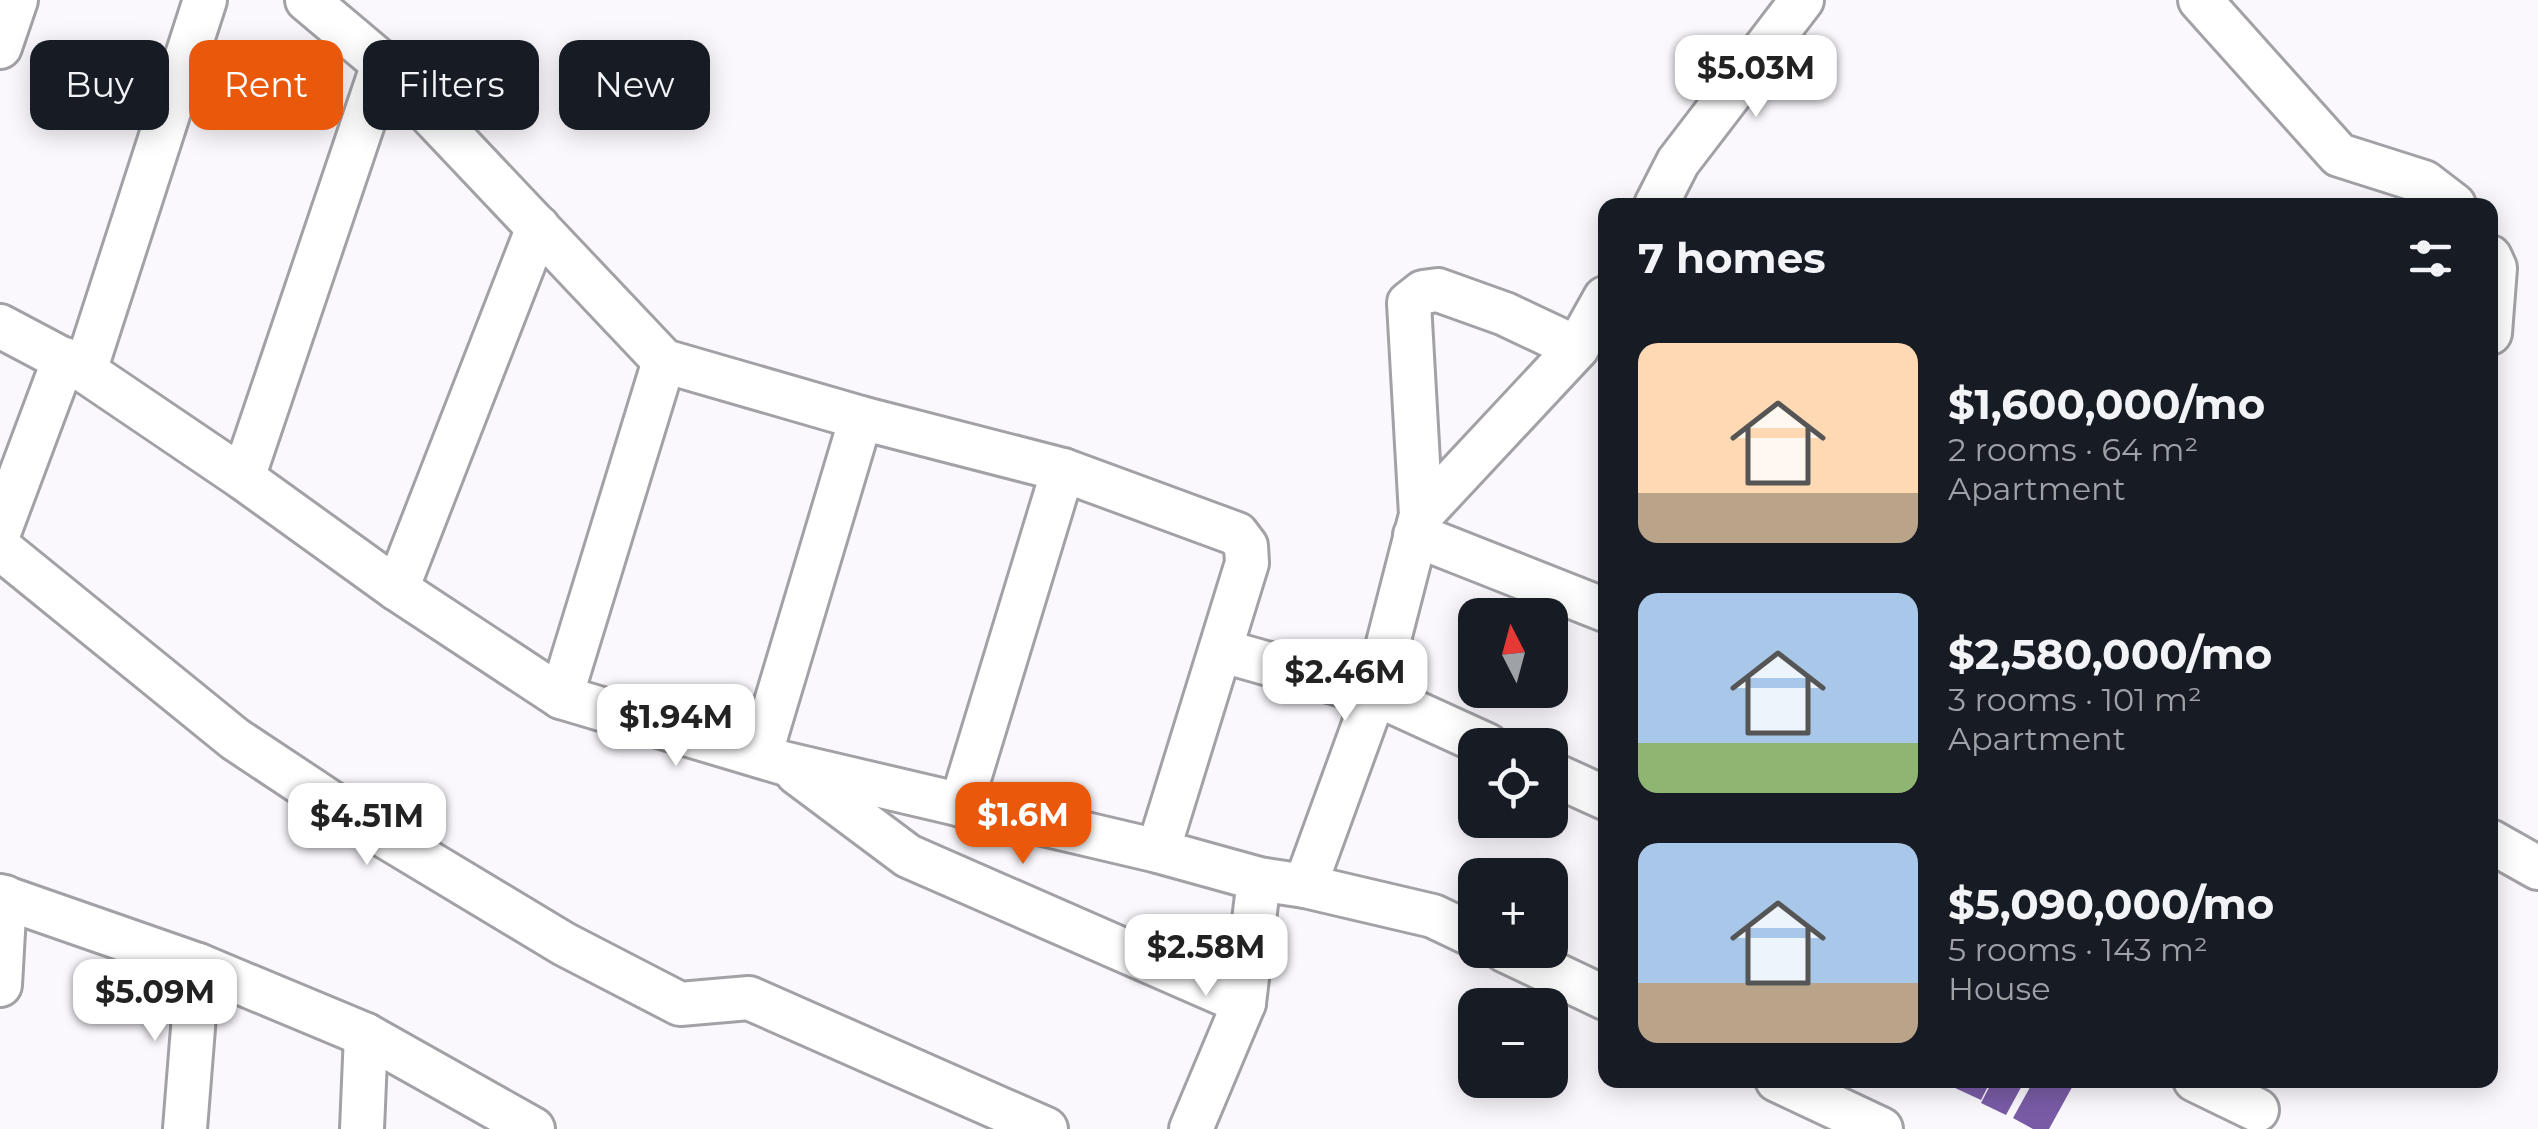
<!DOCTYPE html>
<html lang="en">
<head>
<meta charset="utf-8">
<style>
  body { margin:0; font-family:Montserrat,sans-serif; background:#242831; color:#f1f3f6; height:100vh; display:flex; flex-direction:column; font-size:38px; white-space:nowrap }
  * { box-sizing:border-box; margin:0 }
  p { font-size:32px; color:#9ea1a6 }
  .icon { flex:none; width:55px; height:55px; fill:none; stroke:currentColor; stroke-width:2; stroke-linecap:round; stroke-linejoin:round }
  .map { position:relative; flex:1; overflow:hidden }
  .panel { position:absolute; left:1598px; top:198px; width:900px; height:890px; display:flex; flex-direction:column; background:#171b24; border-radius:20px; box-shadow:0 5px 25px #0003 }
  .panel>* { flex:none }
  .top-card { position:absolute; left:30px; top:40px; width:950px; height:90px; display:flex; gap:20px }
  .needle { width:65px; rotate:354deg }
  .buttons { position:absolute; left:1458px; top:598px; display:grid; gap:20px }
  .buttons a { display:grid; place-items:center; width:110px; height:110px; border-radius:20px; background:#171b24; box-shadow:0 5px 25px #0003; font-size:50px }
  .price { position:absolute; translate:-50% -85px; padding:0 22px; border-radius:20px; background:#fff; color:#222; font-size:32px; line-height:65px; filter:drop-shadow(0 2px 5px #0008) }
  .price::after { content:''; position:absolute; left:50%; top:60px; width:30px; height:22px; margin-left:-15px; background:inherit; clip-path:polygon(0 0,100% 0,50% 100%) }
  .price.active { background:#ea580c; color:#fff }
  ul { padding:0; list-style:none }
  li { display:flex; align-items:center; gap:30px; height:250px; padding:0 40px }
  li span { display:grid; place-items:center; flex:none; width:280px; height:200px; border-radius:20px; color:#555 }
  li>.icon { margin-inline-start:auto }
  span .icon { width:120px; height:120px; fill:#fffc; stroke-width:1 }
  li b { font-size:42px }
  h2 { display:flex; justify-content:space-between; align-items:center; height:120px; padding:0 40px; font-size:42px }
  .pill { padding:0 35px; border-radius:20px; background:#171b24; box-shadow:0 5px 25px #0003; font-size:35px; line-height:90px }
  .pill.active { background:#ea580c; color:#fff }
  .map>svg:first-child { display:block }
  .building { fill:#795ba5 }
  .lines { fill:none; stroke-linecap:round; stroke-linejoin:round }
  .minor-casing { stroke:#a2a1a5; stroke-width:48 }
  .minor { stroke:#fff; stroke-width:42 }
</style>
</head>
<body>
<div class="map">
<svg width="2538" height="1129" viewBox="0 0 2538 1129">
  <rect width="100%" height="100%" fill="#faf8fd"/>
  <g class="building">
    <path d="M1956,1080H1991L1981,1100L1953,1087Z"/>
    <path d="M1993,1080H2025L2006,1115L1981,1103Z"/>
    <path d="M2034,1080H2076L2049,1129H2033L2013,1118Z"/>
  </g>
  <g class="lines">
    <g class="minor-casing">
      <g id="minor">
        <path d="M307,0L383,64L664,361L861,418L1063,470L1237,534L1246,546L1247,563L1158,851"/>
        <path d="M2200,0L2339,155L2424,182L2454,205"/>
        <path d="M0,47L16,0"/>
        <path d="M1656,205L1678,162L1802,0"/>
        <path d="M2490,257L2495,268L2490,333"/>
        <path d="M0,326L85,371L243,478L397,589L561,697L783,763L1158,851L1259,879L1305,886L1433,916L1475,936"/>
        <path d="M85,371L205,0"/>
        <path d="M243,478L383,64"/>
        <path d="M1421,515L1577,348"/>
        <path d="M0,530L64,359"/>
        <path d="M1415,535L1605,610"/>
        <path d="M0,548L235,739L348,814L564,944L680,1004L749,998L1046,1129"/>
        <path d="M397,589L538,227"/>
        <path d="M1223,651L1375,694L1487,745"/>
        <path d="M561,697L664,361"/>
        <path d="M760,756L861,418"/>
        <path d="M797,773L908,856L1244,1003"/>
        <path d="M1550,773L1605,798"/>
        <path d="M961,805L1063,470"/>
        <path d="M2490,841L2538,868"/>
        <path d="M1305,886L1375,694L1421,515L1409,303L1423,292L1438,290L1505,314L1577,348L1605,298"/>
        <path d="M0,896L198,965L366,1035L533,1129"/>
        <path d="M1504,950L1605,998"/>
        <path d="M0,985L5,897"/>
        <path d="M1777,1080L1881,1129"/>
        <path d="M2195,1080L2257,1110"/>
        <path d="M185,1129L198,965"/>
        <path d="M362,1129L366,1035"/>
        <path d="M1191,1129L1244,1003L1259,879"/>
      </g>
    </g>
    <use href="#minor" class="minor"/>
  </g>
</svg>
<div class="buttons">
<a><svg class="needle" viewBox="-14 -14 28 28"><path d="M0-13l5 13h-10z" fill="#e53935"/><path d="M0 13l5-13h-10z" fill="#9ea1a6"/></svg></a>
<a><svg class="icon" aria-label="locate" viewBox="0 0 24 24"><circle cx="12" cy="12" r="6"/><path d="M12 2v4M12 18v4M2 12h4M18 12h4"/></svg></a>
<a>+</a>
<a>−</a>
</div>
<b class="price" style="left:1756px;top:120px">$5.03M</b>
<b class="price" style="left:1345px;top:724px">$2.46M</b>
<b class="price" style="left:676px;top:769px">$1.94M</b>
<b class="price active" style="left:1023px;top:867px">$1.6M</b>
<b class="price" style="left:367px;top:868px">$4.51M</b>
<b class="price" style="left:1206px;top:999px">$2.58M</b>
<b class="price" style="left:155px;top:1044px">$5.09M</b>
<div class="top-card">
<a class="pill">Buy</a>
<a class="pill active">Rent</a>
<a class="pill">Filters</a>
<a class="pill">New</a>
</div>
<section class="panel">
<h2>7 homes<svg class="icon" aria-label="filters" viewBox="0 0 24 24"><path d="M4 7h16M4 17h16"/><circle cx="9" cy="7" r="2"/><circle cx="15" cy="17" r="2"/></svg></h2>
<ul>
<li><span style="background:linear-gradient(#ffd9b3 75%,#b9a48a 0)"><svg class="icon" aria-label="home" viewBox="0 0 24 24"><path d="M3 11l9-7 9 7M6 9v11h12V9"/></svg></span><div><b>$1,600,000/mo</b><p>2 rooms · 64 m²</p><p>Apartment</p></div></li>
<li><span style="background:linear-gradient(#a9c7e8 75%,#8fb573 0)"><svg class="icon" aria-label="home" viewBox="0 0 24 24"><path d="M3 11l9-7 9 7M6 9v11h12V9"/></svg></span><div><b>$2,580,000/mo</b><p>3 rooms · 101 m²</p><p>Apartment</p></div></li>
<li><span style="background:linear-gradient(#a9c7e8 70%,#b9a48a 0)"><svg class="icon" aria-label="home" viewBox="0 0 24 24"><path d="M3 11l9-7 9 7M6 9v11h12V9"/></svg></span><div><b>$5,090,000/mo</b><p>5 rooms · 143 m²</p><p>House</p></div></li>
</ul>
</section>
</div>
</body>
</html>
